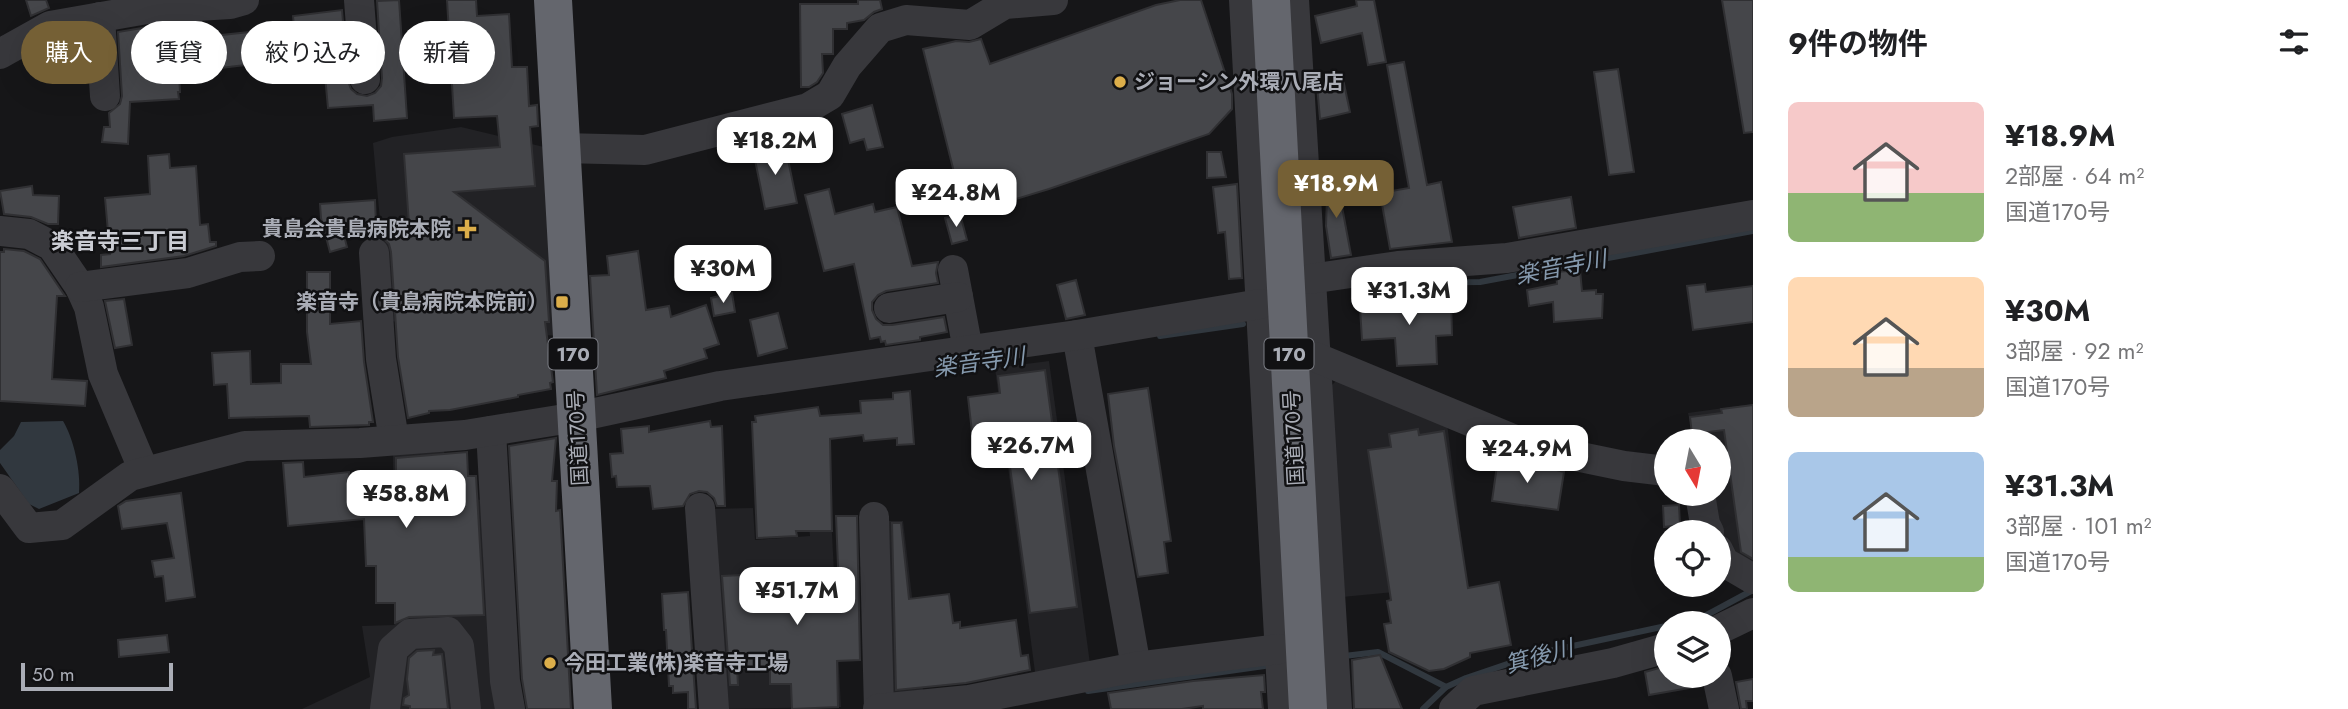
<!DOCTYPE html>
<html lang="ja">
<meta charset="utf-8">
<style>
:root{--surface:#fff;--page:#f6f6f6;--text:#202124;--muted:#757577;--accent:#756035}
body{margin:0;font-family:Jost,"Noto Sans JP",sans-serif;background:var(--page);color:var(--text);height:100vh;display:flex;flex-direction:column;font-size:26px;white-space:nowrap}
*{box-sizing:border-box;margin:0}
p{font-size:23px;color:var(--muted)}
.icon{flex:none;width:38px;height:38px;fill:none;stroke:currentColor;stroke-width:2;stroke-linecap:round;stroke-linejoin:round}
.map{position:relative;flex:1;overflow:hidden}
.drawer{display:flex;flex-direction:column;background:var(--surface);width:595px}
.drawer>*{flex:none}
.guide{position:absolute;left:21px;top:21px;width:665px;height:63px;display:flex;gap:14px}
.needle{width:46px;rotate:170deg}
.controls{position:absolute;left:1654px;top:429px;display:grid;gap:14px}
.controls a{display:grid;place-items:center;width:77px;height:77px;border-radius:50%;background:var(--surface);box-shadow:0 7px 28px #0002;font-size:35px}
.scale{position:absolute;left:21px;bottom:18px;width:152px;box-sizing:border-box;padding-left:7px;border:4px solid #aaadb6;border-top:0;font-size:19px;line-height:24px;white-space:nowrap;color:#aaadb6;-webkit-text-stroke:5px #111113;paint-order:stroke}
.price{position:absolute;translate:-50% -60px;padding:0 16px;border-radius:14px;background:#fff;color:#222;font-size:23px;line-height:46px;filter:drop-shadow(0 2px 4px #0008)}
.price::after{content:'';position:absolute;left:50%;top:42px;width:21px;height:16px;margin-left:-10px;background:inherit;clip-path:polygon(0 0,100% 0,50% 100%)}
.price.selected{background:var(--accent);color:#fff}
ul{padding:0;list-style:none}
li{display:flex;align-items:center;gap:21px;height:175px;padding:0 35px}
li span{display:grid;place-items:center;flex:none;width:196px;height:140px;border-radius:10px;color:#555}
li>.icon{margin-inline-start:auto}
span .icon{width:84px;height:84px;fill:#fffc;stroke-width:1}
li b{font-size:30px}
h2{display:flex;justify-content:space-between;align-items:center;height:84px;padding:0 35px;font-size:30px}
.pill{padding:0 24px;border-radius:32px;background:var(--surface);box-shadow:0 7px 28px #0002;font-size:24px;line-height:63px}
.pill.selected{background:var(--accent);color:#fff}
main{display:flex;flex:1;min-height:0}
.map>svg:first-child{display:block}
</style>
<main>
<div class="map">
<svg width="1753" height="709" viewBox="0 0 1753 709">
<rect width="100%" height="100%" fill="#161618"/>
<g fill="#222225">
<polygon points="461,127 548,148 562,336 460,331 384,320 386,287 373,143 392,137"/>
<polygon points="1049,361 1090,664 1035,672 995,368"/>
<polygon points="1339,378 1447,423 1467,585 1342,597 1330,387"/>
<polygon points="1753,404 1753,464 1719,468 1718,441 1694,441 1688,413"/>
<polygon points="444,443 446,499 491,500 504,709 302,709 370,677 362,626 395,625 393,451"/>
<polygon points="1753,465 1753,569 1725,557 1704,494 1718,494 1719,470"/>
<polygon points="753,508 755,540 810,536 808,516 831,515 841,707 717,709 707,509"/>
<polygon points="883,521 903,521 924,698 888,699"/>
</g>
<path fill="#31383f" d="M63,421c11,18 18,51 16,72l-40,16 -10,-5 -29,-41v-13l14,-14 7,-14z"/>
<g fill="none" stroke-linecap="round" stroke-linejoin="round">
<g stroke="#31383f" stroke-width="6">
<polyline points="1358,287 1405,283 1480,282 1753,231"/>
<polyline points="1160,336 1243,324"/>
<polyline points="1679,623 1701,618 1753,590"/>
<polyline points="1344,656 1378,652 1446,687"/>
<polyline points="1088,691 1272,665"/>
<polyline points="1423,709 1446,687 1466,678 1540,653 1666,626"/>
</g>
</g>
<g fill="#45464a" stroke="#303033" stroke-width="2">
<polygon points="26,0 46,0 49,8 31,16"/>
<polygon points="399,0 407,118 374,121 373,105 328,108 324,65 305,68 302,42 270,46 271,62 179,73 180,92 178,92 179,99 130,102 128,144 102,142 104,127 110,127 109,113 120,104 122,96 118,32 154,26 155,34 175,33 175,42 213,41 213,36 294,27 293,16 342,10 348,81 351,89 357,94 367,96 375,93 381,86 382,78 377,1"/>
<polygon points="447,0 476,0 477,16 509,14 512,67 527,67 529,106 537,105 538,126 530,127 535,186 454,192 545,261 549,322 545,322 553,382 550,383 551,389 518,395 518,397 450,410 429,411 429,413 408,418 398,357 391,252 389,244 384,239 383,225 409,224 404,154 500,147 497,116 454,118"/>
<polygon points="858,0 880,0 882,9 874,12 864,20 847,23 847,29 833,29 833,54 822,54 823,73 817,82 809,87 801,87 800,4 858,4"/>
<polygon points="1180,0 1201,0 1232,94 1232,109 1209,134 1049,189 1006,202 990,203 989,198 962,204 923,49 956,41 969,42 981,39 990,64 1156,5"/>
<polygon points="1356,0 1374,0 1386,62 1368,65 1362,33 1321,43 1315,16 1357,6"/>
<polygon points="1722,0 1753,0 1753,132 1744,133"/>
<polygon points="1404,62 1427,185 1441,182 1452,242 1390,249 1380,193 1409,188 1387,65"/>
<polygon points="1618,69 1634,172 1609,175 1594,72"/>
<polygon points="1343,79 1350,112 1320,119 1317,85"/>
<polygon points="872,105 883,147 867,150 864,139 850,143 842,114"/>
<polygon points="785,145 797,203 765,209 753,150"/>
<polygon points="1207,152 1221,152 1226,177 1207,178"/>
<polygon points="169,154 170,168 196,166 200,225 208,224 210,242 216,242 216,246 184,256 101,267 101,255 110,254 105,198 150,194 148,156"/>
<polygon points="1328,169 1335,169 1351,255 1331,258 1326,226"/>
<polygon points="1237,184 1242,278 1229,279 1225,232 1218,233 1213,187"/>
<polygon points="32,186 33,195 59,196 58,224 48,224 31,217 4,214 0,191"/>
<polygon points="829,189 835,214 873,204 875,212 897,207 912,266 938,262 936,273 938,283 886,291 878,295 872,302 872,310 876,319 883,325 892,325 944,317 947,332 920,337 920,340 886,345 885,341 881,342 880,337 870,339 854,264 824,271 805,195"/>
<polygon points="1571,197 1576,228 1519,238 1513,207"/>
<polygon points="375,200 376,225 342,228 347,247 330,252 321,218 320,204"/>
<polygon points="960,214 967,240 952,244 945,218"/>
<polygon points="4,249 24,251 40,259 65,296 57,296 52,379 87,381 85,406 0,401 0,252 4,252"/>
<polygon points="638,251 646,310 669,306 671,317 706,305 719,344 704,349 707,358 664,371 666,378 597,395 590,276 609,275 607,256"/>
<polygon points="1580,270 1582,291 1596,290 1596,294 1603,294 1602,318 1554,322 1553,302 1529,306 1527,290 1557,284 1556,272"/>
<polygon points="307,272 330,272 330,324 361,321 364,362 373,422 369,422 369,425 310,427 309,416 229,418 227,384 214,385 212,353 250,351 251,384 281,383 281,364 311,364 307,332"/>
<polygon points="1076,280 1085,315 1066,319 1057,285"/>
<polygon points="1705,284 1706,292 1753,286 1753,322 1693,330 1687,286"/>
<polygon points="732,293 735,312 714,316 711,298"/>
<polygon points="1451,298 1452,335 1436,336 1437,364 1397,366 1395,338 1362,340 1360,308 1394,300"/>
<polygon points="124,299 132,345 115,348 105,301"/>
<polygon points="778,313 787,348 758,356 750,320"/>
<polygon points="1045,370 1077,607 1030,613 1007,445 978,448 976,432 972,432 968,397 1000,393 998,376"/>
<polygon points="1148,388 1171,541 1164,542 1168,573 1138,577 1114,446 1108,394"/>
<polygon points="910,391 914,444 897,445 897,438 864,441 863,435 830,439 832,531 796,531 797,536 757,538 752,422 756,422 755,416 818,407 820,416 861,413 860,401 893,399 893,393"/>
<polygon points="1753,405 1753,559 1741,552 1724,430 1692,434 1690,417 1722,413 1721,409"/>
<polygon points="710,421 711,427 722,426 725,506 717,506 714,498 707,492 699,491 690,494 683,506 653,509 650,486 617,487 616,476 612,477 610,454 623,453 621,429 649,426 649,432"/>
<polygon points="1418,429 1419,435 1444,431 1468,588 1499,582 1511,645 1470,653 1470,657 1444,669 1429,671 1389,652 1384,624 1391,623 1387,601 1391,600 1368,450 1391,447 1389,434"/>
<polygon points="556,438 552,481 557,481 556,511 560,510 571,709 527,709 522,679 509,446"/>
<polygon points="467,452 468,476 476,476 484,615 409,617 395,623 395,603 376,603 376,566 366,566 364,519 288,526 283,463 303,462 304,477 349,472 350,480 396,480 396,458"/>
<polygon points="1498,458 1518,460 1564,472 1558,510 1492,501"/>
<polygon points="181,493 195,597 166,601 163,576 155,577 152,561 174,558 167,523 122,529 118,506 126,501"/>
<polygon points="1679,505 1680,525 1664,527 1663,506"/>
<polygon points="836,516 857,516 860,660 837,661 838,707 792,709 791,684 770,684 770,667 737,668 738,685 730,685 722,576 789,573 790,593 839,591"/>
<polygon points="892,523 901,523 909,599 949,594 953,623 960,622 960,628 1016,620 1021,656 1028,655 1030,670 966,683 896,690"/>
<polygon points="688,592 696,709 688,709 688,692 673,693 673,686 669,686 666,630 664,630 662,594"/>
<polygon points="167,635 169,652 119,657 118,640"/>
<polygon points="434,650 433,655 442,654 448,709 410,709 410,706 403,705 404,698 409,695 407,679 409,658 417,651"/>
<polygon points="1380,655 1402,709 1354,709 1352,660"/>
<polygon points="1666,666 1666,676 1700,676 1701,686 1649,695 1645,672"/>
<polygon points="1264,675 1265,692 1261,692 1263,709 1203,709 1203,706 1182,709 1111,709 1108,693 1193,681"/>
<polygon points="1753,679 1753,701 1746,701 1747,709 1741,709 1736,682"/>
</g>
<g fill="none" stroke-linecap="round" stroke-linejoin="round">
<g stroke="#38383c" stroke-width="30">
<polyline points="359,0 365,79"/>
<polyline points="1244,0 1283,709"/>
<polyline points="1294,0 1337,709"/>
<polyline points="100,17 105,96"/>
<polyline points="0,54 50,26 147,9 230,4 244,0"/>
<polyline points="562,148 645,150 808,108 830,95 847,66 880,28 906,20 970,25 1005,4 1053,0"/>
<polyline points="0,231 29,234 52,246 80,287 89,307 103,374 144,471"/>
<polyline points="374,253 381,359 394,440"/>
<polyline points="953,270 968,350"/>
<polyline points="1310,279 1398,266 1507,258 1753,215"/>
<polyline points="80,287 188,273 240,257 260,256"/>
<polyline points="889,308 958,297"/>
<polyline points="1077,335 1136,667"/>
<polyline points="1315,357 1532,447 1624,466 1666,471"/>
<polyline points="491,431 505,681 510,709"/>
<polyline points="0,489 29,528 62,525 130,476 245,446 360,443 465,435 577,417 720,386 1077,335 1260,304"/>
<polyline points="1700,494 1705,524 1709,532"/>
<polyline points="700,508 714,709"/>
<polyline points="874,517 879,709"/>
<polyline points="1718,550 1724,562 1753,579"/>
<polyline points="1718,630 1753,613"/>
<polyline points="1717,676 1724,709"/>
<polyline points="385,709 393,649 410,634 448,632 459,646 466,709"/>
<polyline points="878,709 969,700 1136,667 1279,649"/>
<polyline points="1454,709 1473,691 1613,663 1666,648"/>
</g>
<g stroke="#64666d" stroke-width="38">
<polyline points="553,0 593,709"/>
<polyline points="1271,0 1308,709"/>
</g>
</g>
<g fill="#dcae4a" stroke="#111113" stroke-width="2.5">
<circle cx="1120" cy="82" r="7"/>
<path d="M463.5 218.5h7v7h7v7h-7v7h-7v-7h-7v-7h7z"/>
<rect x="555" y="295" width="14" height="14" rx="3.5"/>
<circle cx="550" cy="663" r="7"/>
</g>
<g text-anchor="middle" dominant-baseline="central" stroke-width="5" stroke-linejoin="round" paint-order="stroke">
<g fill="#111113" stroke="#7c7e85" stroke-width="2">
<rect x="548.5" y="338.5" width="49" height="31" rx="5"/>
<rect x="1264.5" y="338.5" width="49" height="31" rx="5"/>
</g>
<g font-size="19" font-weight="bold" fill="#aaadb6">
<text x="573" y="354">170</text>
<text x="1289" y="354">170</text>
</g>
<g font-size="21" font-weight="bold" fill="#aaadb6" stroke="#111113" text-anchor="start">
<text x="1134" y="82">ジョーシン外環八尾店</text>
<text x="451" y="229" text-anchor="end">貴島会貴島病院本院</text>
<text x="548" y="302" text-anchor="end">楽音寺（貴島病院本院前）</text>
<text x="564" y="663">今田工業(株)楽音寺工場</text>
</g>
<g font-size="21" fill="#aaadb6" stroke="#111113">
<text transform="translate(578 438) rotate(-93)">国道170号</text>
<text transform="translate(1294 438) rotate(-93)">国道170号</text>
</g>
<g font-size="23" font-weight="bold" fill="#caccd3" stroke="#111113">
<text x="120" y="241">楽音寺三丁目</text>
</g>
<g font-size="23" font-style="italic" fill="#8599ad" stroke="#111113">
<text transform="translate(1561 267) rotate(-11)">楽音寺川</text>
<text transform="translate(979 362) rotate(-8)">楽音寺川</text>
<text transform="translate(1539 656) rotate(-15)">箕後川</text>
</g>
</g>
</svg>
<div class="controls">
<a><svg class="needle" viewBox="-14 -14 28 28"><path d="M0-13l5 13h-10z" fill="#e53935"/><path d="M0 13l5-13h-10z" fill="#757577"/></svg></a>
<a><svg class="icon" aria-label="locate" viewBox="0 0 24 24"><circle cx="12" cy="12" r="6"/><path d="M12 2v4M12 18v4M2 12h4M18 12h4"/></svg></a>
<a><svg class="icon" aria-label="layers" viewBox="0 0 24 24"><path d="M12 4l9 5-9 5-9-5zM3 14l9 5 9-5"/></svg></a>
</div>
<div class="scale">50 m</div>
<b class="price" style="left:775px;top:177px">¥18.2M</b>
<b class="price selected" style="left:1336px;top:220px">¥18.9M</b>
<b class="price" style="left:956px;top:229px">¥24.8M</b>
<b class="price" style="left:723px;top:305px">¥30M</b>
<b class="price" style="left:1409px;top:327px">¥31.3M</b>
<b class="price" style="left:1031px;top:482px">¥26.7M</b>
<b class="price" style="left:1527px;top:485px">¥24.9M</b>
<b class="price" style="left:406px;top:530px">¥58.8M</b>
<b class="price" style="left:797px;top:627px">¥51.7M</b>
<div class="guide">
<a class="pill selected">購入</a>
<a class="pill">賃貸</a>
<a class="pill">絞り込み</a>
<a class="pill">新着</a>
</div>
</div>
<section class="drawer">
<h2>9件の物件<svg class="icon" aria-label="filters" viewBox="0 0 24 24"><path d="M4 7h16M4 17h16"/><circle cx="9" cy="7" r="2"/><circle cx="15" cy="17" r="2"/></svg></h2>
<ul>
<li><span style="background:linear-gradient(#f6c9c9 65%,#8fb573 0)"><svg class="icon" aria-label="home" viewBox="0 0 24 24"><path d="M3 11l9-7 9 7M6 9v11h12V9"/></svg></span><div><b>¥18.9M</b><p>2部屋 · 64 m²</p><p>国道170号</p></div></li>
<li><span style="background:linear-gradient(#ffd9b3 65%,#b9a48a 0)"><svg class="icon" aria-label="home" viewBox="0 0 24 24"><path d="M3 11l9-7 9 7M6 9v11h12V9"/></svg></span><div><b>¥30M</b><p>3部屋 · 92 m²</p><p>国道170号</p></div></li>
<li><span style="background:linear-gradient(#a9c7e8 75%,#8fb573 0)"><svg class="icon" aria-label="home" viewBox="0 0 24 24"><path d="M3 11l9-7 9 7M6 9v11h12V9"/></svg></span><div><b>¥31.3M</b><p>3部屋 · 101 m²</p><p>国道170号</p></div></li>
</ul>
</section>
</main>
